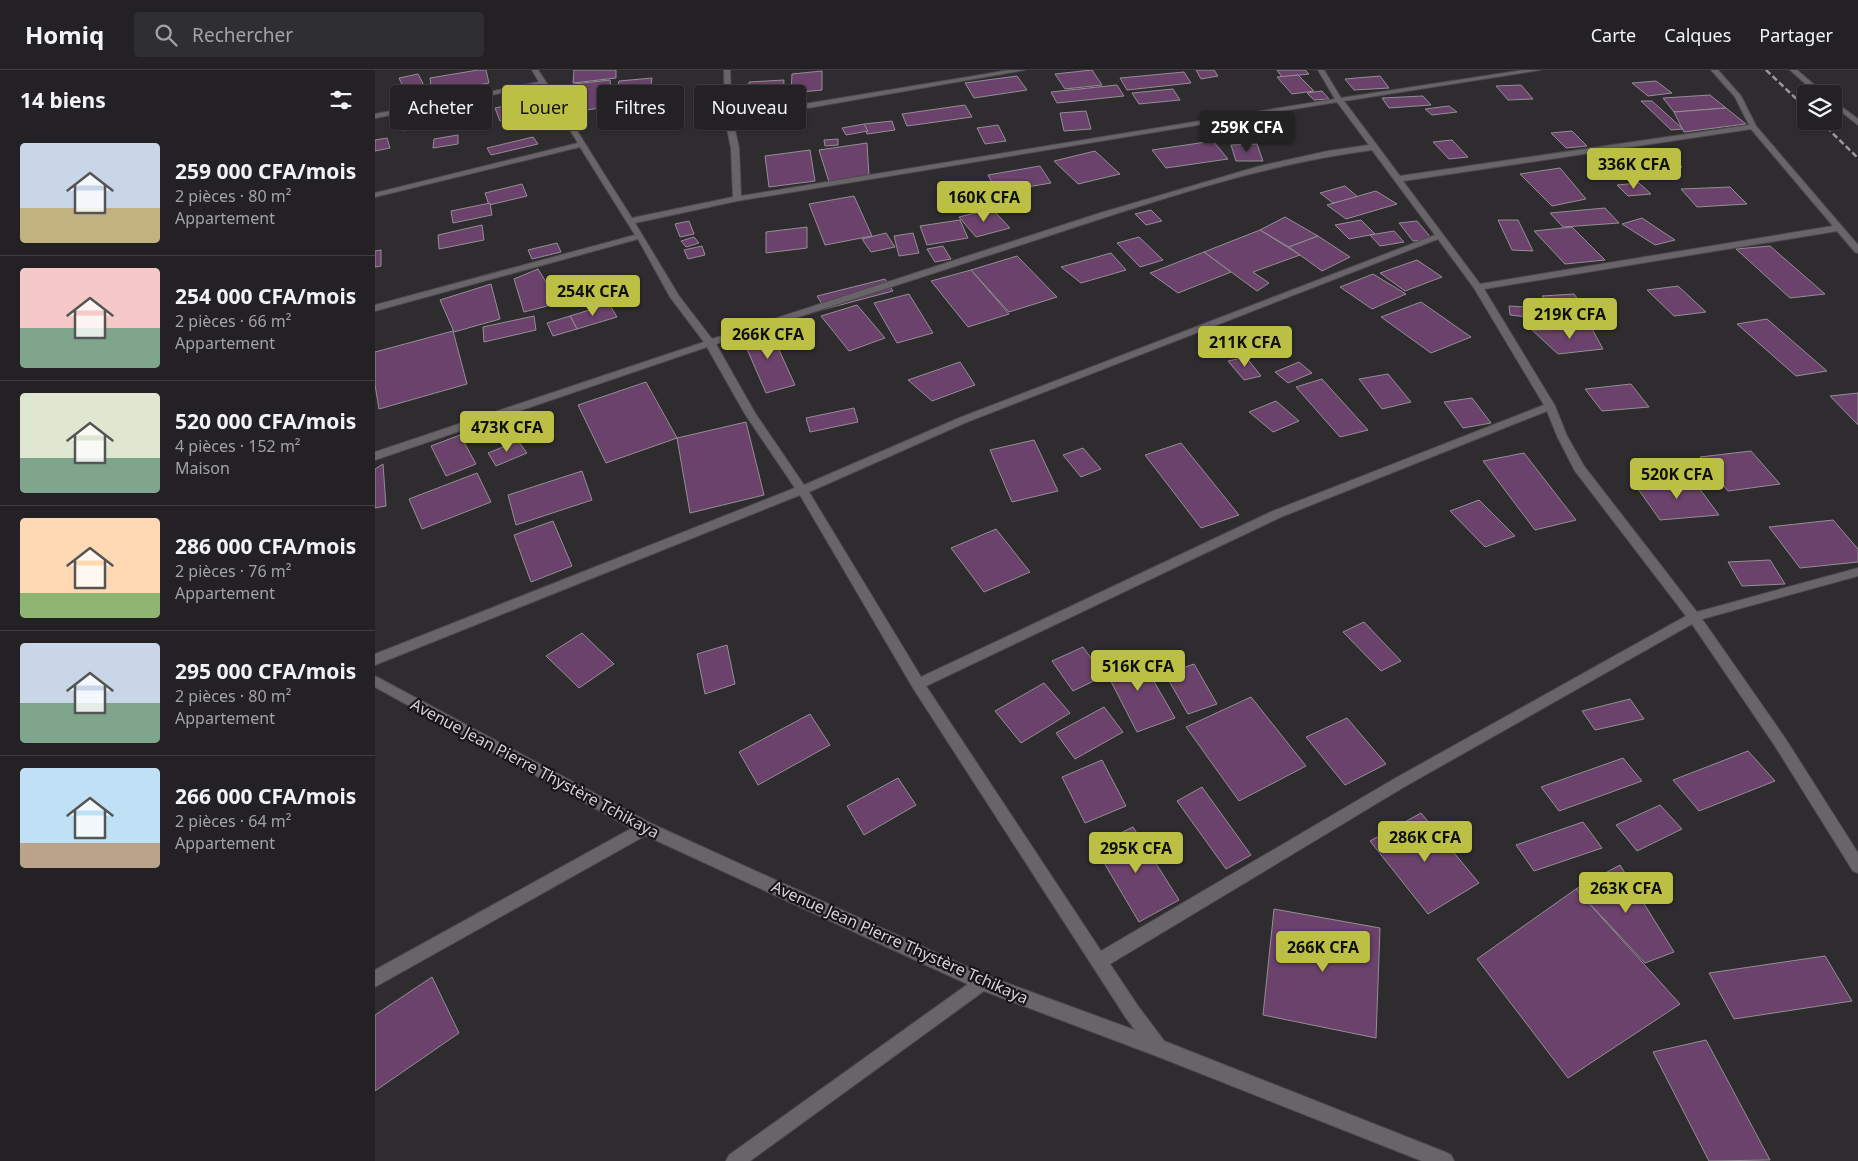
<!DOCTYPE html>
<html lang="fr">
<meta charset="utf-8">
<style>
:root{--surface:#232123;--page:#2f2e30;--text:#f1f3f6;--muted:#a3a3a6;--line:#403e41;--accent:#bbc044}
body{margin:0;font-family:"Noto Sans",sans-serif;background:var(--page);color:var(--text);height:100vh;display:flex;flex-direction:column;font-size:19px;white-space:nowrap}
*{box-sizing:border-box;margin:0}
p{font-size:16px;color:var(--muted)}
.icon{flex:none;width:28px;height:28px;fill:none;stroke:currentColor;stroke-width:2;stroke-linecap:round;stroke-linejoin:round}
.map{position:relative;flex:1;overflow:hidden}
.side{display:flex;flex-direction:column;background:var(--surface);width:375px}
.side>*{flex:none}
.top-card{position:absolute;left:15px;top:15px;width:475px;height:45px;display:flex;gap:10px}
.controls{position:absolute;left:1422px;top:15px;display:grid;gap:10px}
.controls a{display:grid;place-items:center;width:45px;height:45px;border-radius:5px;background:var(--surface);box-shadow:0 1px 4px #0004,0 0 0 1px var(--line);font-size:25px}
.price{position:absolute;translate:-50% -42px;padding:0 11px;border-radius:5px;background:var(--accent);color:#111;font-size:16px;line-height:32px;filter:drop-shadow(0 1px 2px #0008)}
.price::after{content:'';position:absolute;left:50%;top:30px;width:15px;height:11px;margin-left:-8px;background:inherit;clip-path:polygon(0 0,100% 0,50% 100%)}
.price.selected{background:#222;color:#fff}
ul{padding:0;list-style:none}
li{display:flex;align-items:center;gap:15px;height:125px;padding:0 20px}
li+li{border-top:1px solid var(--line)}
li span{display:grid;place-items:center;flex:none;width:140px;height:100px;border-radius:5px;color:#555}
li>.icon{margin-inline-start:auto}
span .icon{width:60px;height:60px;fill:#fffc;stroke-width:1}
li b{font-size:21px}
h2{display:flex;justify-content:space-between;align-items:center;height:60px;padding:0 20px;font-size:21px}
.chip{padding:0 18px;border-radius:5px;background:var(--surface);box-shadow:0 1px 4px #0004,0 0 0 1px var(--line);font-size:18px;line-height:45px}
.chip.selected{background:var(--accent);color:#111}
header{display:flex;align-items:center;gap:30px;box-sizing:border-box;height:70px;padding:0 25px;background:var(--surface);border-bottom:1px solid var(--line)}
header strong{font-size:24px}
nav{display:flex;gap:28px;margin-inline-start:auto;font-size:18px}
.search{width:350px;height:45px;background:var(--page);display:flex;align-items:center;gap:12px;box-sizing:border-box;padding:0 18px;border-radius:5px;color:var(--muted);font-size:19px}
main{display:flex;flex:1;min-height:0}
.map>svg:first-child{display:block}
</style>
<header>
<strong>Homiq</strong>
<div class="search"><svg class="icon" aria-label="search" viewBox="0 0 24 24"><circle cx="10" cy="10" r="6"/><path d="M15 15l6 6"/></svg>Rechercher</div>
<nav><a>Carte</a><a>Calques</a><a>Partager</a></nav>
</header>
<main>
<section class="side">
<h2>14 biens<svg class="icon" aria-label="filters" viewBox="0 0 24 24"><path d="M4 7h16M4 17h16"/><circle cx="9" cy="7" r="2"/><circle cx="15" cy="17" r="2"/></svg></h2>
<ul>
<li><span style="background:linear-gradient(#c9d6e8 65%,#c2b280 0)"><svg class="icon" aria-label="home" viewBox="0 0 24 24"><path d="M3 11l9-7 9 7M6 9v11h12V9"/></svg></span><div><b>259 000 CFA/mois</b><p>2 pièces · 80 m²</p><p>Appartement</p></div></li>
<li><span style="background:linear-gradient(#f6c9c9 60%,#7fa58c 0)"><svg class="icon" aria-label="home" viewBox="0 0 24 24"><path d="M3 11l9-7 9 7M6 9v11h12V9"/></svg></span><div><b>254 000 CFA/mois</b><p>2 pièces · 66 m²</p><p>Appartement</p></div></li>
<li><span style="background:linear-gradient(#dfe7d0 65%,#7fa58c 0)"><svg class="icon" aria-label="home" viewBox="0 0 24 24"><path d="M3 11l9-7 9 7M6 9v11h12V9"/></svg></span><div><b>520 000 CFA/mois</b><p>4 pièces · 152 m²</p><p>Maison</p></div></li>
<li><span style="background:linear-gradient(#ffd9b3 75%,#8fb573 0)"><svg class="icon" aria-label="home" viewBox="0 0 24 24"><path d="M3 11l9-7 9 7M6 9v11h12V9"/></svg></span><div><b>286 000 CFA/mois</b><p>2 pièces · 76 m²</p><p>Appartement</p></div></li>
<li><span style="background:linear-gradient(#c9d6e8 60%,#7fa58c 0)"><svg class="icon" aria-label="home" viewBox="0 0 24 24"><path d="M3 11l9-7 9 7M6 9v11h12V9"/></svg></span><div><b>295 000 CFA/mois</b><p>2 pièces · 80 m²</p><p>Appartement</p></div></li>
<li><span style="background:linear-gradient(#bfe0f5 75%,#b9a48a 0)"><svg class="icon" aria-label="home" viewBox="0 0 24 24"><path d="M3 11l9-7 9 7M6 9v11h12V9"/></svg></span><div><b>266 000 CFA/mois</b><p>2 pièces · 64 m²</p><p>Appartement</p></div></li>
</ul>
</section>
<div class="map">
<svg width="1483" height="1091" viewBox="0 0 1483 1091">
<rect width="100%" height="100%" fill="#2f2c2f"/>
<g fill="#6a426b" stroke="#938f93">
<polygon points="103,0 111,0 114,13 57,23 55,8"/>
<polygon points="199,0 241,0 241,8 198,13"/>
<polygon points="717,0 727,15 690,19 680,4"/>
<polygon points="821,0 839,0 843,6 826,9"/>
<polygon points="902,0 930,0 934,4 907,7"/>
<polygon points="447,1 447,20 416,23 417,4"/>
<polygon points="809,2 816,13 752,20 745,8"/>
<polygon points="43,4 52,21 32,25 24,8"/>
<polygon points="923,5 939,21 917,24 902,7"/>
<polygon points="642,6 652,20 599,28 590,13"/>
<polygon points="1005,6 1014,18 979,20 970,9"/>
<polygon points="277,8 274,29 239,33 244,11"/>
<polygon points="235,10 238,36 205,41 199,14"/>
<polygon points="409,10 408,28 372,31 374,12"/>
<polygon points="1281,11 1297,23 1273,26 1257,13"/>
<polygon points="742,15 749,26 682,33 676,22"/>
<polygon points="1146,15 1158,29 1133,30 1121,16"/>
<polygon points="798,19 805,30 764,34 757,23"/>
<polygon points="947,21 954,29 939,30 932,23"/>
<polygon points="1335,25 1351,38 1299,42 1288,28"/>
<polygon points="1048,26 1056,35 1014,38 1007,28"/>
<polygon points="1266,31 1277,31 1308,59 1296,60"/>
<polygon points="145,33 150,46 125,51 120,38"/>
<polygon points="590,35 597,47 532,56 527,44"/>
<polygon points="1074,36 1082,42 1057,45 1050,39"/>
<polygon points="1351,38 1371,54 1309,62 1299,42"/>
<polygon points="55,41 64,51 28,61 19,50"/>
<polygon points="711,41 716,59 689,61 685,43"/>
<polygon points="517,51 520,60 492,64 489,54"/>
<polygon points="489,54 493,61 471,65 467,58"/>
<polygon points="623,55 631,71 610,74 602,58"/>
<polygon points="1197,61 1212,76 1191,78 1176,63"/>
<polygon points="83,65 83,74 58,78 59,69"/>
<polygon points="158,67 163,74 116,85 112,78"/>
<polygon points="12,68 15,78 0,81 0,70"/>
<polygon points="463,69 463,75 450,76 449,70"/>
<polygon points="1077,70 1093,87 1074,89 1058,72"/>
<polygon points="838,71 853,89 791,98 777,80"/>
<polygon points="492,73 494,107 454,112 444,80"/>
<polygon points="882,74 888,91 861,91 856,75"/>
<polygon points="435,80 440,111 394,117 390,86"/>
<polygon points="720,81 745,104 703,114 679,91"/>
<polygon points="1292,83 1307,97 1281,99 1266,85"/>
<polygon points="665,96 676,113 622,122 613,105"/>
<polygon points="1185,98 1211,129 1177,136 1145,104"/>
<polygon points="1264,113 1276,124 1253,126 1242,115"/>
<polygon points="147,114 152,126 114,135 110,123"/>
<polygon points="970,116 983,127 958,133 945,123"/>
<polygon points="1355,117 1372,134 1322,137 1306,119"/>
<polygon points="1001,121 1022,134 971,149 952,135"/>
<polygon points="479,126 497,166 450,175 434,134"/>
<polygon points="115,133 117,145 78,153 76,141"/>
<polygon points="1230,138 1244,153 1188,157 1175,143"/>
<polygon points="617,139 635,158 601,167 584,147"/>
<polygon points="776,140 787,151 771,155 760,144"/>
<polygon points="910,147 943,166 914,177 885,160"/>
<polygon points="1267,148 1300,170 1280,175 1247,154"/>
<polygon points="585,150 593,168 552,175 545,156"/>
<polygon points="986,150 1000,164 974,169 960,155"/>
<polygon points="1123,150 1143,150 1158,181 1137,180"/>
<polygon points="314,151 319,164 305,167 300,154"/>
<polygon points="1042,151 1057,169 1038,171 1024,153"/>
<polygon points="107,155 109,170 64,179 63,165"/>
<polygon points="432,157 432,178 391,183 391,162"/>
<polygon points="1197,157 1230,190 1190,194 1159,161"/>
<polygon points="885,160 925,185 878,202 894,213 882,221 829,182"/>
<polygon points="1019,161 1029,172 1005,176 995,165"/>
<polygon points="511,163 520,177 496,182 487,169"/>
<polygon points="538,163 544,183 524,186 519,166"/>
<polygon points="943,166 975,187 947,201 914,177"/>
<polygon points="319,167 324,173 311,177 306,171"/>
<polygon points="764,167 788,190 765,197 742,173"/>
<polygon points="182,173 186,182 157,189 153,180"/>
<polygon points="327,176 330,185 313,189 309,180"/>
<polygon points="568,176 576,189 560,192 552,179"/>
<polygon points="1395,176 1450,224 1415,228 1361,179"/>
<polygon points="6,180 6,196 0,197 0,181"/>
<polygon points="829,182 856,202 803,223 775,203"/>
<polygon points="736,183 751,200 706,213 686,197"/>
<polygon points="642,186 682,227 634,242 596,200"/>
<polygon points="1042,190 1067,207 1030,221 1005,203"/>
<polygon points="163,199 184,233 149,242 139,209"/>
<polygon points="596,200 634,244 593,257 556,211"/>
<polygon points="998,204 1031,224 997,239 965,217"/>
<polygon points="510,209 518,221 450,239 442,226"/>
<polygon points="116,214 125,249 79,262 65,230"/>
<polygon points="1303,216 1331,242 1299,246 1272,220"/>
<polygon points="534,224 558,263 522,273 499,233"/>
<polygon points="1199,224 1222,255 1189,258 1167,226"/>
<polygon points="1046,232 1096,267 1056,283 1006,247"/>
<polygon points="234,234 242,247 202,259 195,246"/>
<polygon points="482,235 510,268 474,281 446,246"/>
<polygon points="1134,236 1167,238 1170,249 1135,245"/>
<polygon points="159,246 161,260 109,272 108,257"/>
<polygon points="195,246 202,259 178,266 172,253"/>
<polygon points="1392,249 1452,301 1421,306 1362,254"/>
<polygon points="394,258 420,315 391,323 366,265"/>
<polygon points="1217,259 1228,279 1183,284 1157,260"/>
<polygon points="78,261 92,314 4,339 0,315 0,282"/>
<polygon points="871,287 886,306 869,310 853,291"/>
<polygon points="585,292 600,315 557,331 533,310"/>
<polygon points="924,292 937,303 913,313 900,302"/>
<polygon points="1013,304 1036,332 1007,339 984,309"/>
<polygon points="947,309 993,360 965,367 921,317"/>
<polygon points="271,312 302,368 231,393 203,335"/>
<polygon points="1256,314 1274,337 1227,341 1210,319"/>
<polygon points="1483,323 1483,355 1455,326"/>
<polygon points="1097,328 1116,353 1088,358 1069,332"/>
<polygon points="901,331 924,351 898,362 874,342"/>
<polygon points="479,338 483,352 435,362 431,348"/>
<polygon points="371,352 389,425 315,443 302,368"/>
<polygon points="85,365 101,394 71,406 56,376"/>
<polygon points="659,370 683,421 637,432 615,380"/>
<polygon points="143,371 152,383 121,396 113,383"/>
<polygon points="806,373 864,445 826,458 770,385"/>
<polygon points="708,378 726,399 706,407 688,385"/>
<polygon points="1376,381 1405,414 1353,421 1325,387"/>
<polygon points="1149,383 1201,450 1160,460 1108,391"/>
<polygon points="8,394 11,436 0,438 0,399"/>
<polygon points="207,401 217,430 141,455 133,425"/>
<polygon points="102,403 116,432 47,459 34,429"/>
<polygon points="1318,410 1344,445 1285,450 1261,416"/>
<polygon points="1104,430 1140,466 1110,477 1075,441"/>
<polygon points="1458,450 1483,479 1483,492 1425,498 1394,457"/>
<polygon points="178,451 197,496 156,512 139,465"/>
<polygon points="621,459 655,502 609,522 576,478"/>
<polygon points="1395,490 1410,514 1367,516 1353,492"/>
<polygon points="989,552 1026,591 1006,601 968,562"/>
<polygon points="207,563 239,594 204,618 171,586"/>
<polygon points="352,575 360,614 330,624 322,584"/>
<polygon points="708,577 729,606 698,621 677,591"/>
<polygon points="762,582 800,648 762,662 727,594"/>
<polygon points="819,594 842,634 813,644 790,604"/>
<polygon points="669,613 695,643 646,673 620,641"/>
<polygon points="876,627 931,696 864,731 811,657"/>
<polygon points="1255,629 1269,649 1220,660 1207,641"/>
<polygon points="729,637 748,662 700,689 681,663"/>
<polygon points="435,644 455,675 383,715 364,682"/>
<polygon points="972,648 1011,694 970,715 931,667"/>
<polygon points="1373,681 1400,711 1324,741 1298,710"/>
<polygon points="1248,688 1267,711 1184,741 1166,717"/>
<polygon points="727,690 751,736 710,753 687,707"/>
<polygon points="523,708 541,735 489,765 472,736"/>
<polygon points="827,717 876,785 851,799 802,731"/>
<polygon points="1285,735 1307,759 1262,781 1241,755"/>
<polygon points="1046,743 1104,813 1053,844 995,771"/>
<polygon points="1208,752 1227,778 1159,801 1141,775"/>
<polygon points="758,757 804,830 764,852 719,776"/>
<polygon points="1245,795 1299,882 1270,893 1201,819"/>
<polygon points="1201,819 1305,934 1193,1008 1102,889"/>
<polygon points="899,839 1005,858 1001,968 888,945"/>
<polygon points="1450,886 1477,931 1359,949 1334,903"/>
<polygon points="57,907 84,963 0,1021 0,945"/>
<polygon points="1331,970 1395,1090 1334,1091 1278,982"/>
</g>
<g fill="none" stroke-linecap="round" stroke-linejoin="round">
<defs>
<g id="street">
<path d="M157,0h6c33,49 62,99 94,148l101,-21 -2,-49 -6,-29 -1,-49h6l2,46 278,-46h15l-292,51 6,27 2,48 594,-97 -17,-29h6l17,28 183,-28h16l-196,31 56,75 349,-51 -14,-28 -24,-27h7l23,26 15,30 102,119v8l-3,-1 -18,-21 -353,58 71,117 12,30 17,30 113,146 161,-44v8l-156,43 83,119 73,115v20l-5,-2 -78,-125 -83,-122 -288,163 -294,177 28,42 27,36 3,6 -3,6 -6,3 -6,-3 -27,-36 -213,-330 -113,-193 -425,170v-11l420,-166 -50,-74 -38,-67 -332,113v-8l329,-110 -34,-45 -32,-58 -263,72v-6l260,-70 -55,-88 -205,50v-4l203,-50 -36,-58 -167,33v-4l164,-32zM962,32l32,43 -41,6 -68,15 -160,47 -388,126 -33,-43 -44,-73 102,-22zM1376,59l82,97 -353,58 -77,-103zM997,80l63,85 -476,183 -155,67 -49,-72 -39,-69c112,-37 225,-73 338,-110 103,-34 210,-70 318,-84zM1063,169l36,49 70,117 -271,106 -352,166 -112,-185 158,-70zM1172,341l10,25 18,35 111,145 -292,163 -293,172 -175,-265 355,-169z"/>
<polygon points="1415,0 1422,0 1450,24 1442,24"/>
<polygon points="1459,31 1483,49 1483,55 1459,36"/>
<polygon points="270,751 275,753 277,758 275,763 0,917 0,900"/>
<polygon points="607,904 613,906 615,912 613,918 375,1091 351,1091 354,1085"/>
</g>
<polygon id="secondary" points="0,606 275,753 610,905 784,969 1070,1082 1076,1085 1079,1091 1047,1091 784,987 601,918 265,763 0,617"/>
</defs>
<use href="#street" stroke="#4d494d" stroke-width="2"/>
<use href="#secondary" stroke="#4d494d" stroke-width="2"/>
<use href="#street" fill="#686468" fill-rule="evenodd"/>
<use href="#secondary" fill="#686468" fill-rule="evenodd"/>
<g stroke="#9b989b" stroke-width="2.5" stroke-dasharray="6 3" stroke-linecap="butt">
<polyline points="1391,0 1431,38"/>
<polyline points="1445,51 1483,88"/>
</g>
</g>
<g text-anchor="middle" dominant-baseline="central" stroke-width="4.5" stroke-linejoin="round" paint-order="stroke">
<g font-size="16" fill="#d6d3d6" stroke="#171517">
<text transform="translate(160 698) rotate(28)">Avenue Jean Pierre Thystère Tchikaya</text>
<text transform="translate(525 872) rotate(24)">Avenue Jean Pierre Thystère Tchikaya</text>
</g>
</g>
</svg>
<div class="controls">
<a><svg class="icon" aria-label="layers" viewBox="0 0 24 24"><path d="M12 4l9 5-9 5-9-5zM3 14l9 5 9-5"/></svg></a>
</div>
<b class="price selected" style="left:872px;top:83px">259K CFA</b>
<b class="price" style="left:1259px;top:120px">336K CFA</b>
<b class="price" style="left:609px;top:153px">160K CFA</b>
<b class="price" style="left:218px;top:247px">254K CFA</b>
<b class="price" style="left:1195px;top:270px">219K CFA</b>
<b class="price" style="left:393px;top:290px">266K CFA</b>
<b class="price" style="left:870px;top:298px">211K CFA</b>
<b class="price" style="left:132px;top:383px">473K CFA</b>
<b class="price" style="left:1302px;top:430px">520K CFA</b>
<b class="price" style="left:763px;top:622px">516K CFA</b>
<b class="price" style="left:1050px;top:793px">286K CFA</b>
<b class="price" style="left:761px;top:804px">295K CFA</b>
<b class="price" style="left:1251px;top:844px">263K CFA</b>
<b class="price" style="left:948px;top:903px">266K CFA</b>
<div class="top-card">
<a class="chip">Acheter</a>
<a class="chip selected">Louer</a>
<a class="chip">Filtres</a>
<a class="chip">Nouveau</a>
</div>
</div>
</main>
